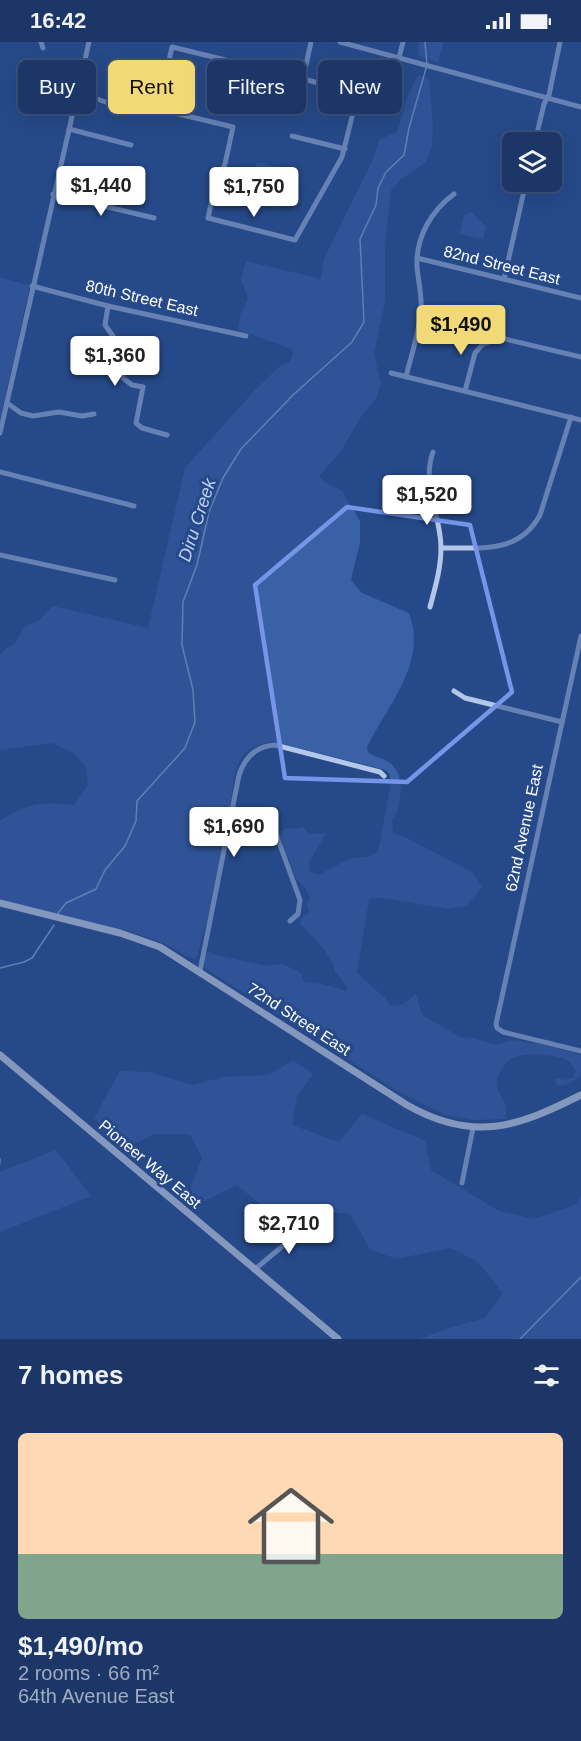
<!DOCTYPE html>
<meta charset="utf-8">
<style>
:root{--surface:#1c3767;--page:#253f6d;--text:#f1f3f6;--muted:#a0acc0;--line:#3a517b;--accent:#f2d978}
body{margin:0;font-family:Arial,sans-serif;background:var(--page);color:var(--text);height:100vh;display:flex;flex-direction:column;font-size:22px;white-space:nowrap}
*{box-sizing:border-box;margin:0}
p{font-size:20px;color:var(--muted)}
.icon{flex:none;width:33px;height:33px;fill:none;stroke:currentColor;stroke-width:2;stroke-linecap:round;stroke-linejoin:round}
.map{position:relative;height:1297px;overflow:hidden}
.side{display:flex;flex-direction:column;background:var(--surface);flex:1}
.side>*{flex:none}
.top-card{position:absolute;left:18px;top:18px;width:546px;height:54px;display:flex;gap:12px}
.controls{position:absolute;left:502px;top:90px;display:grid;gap:12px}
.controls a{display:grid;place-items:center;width:60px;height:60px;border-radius:9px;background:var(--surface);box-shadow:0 6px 24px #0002,0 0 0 2px var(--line);font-size:30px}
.price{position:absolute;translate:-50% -51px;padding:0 14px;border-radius:6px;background:#fff;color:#222;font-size:20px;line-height:39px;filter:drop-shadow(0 2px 3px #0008)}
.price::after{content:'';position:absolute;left:50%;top:36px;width:18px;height:14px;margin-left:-9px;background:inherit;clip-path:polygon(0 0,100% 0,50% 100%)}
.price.on{background:var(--accent);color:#111}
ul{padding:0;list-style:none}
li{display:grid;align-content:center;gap:12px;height:318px;padding:0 18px}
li+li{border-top:2px solid var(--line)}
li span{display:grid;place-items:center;height:186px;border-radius:9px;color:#555}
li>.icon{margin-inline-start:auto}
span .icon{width:108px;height:108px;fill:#fffc;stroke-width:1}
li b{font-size:26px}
h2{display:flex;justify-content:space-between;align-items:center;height:72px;padding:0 18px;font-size:26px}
.pill{padding:0 21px;border-radius:9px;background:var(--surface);box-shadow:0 6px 24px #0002,0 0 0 2px var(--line);font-size:21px;line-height:54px}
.pill.on{background:var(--accent);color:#111}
.status{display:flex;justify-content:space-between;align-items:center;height:42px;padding:0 30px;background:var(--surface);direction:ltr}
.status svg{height:16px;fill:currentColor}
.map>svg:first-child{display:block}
</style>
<div class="status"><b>16:42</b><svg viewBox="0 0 49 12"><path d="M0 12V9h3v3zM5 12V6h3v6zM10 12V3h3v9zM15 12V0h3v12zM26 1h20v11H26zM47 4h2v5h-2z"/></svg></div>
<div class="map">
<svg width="581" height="1297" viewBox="0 0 581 1297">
<rect width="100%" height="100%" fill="#264989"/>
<g fill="#3a61a6">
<polygon points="419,0 443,0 438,20 418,14"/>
<path d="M418,33l11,4 4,47 -1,20 -6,16 -25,17 -10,11 -6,55v56l-11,53 7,29 -4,14 -16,20 -20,34 -22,25 7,7 16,8 18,30v21l-9,38 11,13 47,20c19,49 -21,92 -42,134l1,5c8,6 10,5 17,8 14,6 18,24 15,37 -2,9 -1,16 -8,22l1,14 10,3 69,36 10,15 -16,19 -18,3 -66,-11 -13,1 -12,74 28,25 6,8 13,-2 12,-10 6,21 38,22 14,1 20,7 20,-5 26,4 41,11v20c-7,6 -14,12 -24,10l-2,-3 1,-4 6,2 11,-2 3,-7c-3,-5 -5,-8 -9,-11 -14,-6 -49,-9 -60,2 -3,3 -6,9 -8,12 -6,13 2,20 7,31 1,4 0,9 -1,14l-30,1 -29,-5 -45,-22 -196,-125v-11l4,-6 4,3 53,12 17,-2 18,9 3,9 18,2 25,7 -1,-6 -11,-13 -1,-6 -10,-17 -24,-25 1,-6 8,-5 -2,-10 3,-4 -4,-10 -10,-11 -17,-44 6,-6 12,1 6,-2 6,7 17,-1 -17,29 1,10 9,3 30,-16 21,-3 8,-4 12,-63v-14l-4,-5 -112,-28c-13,1 -24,4 -32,15 -10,16 -9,36 -13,54 -10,49 -18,100 -33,148l-11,-3 -12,-8 -14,-7 -35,-11 -124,-31v-78c30,-19 39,-19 74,-16l14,-20 -2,-18 -12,-14 -22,-10 -52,7v-95l5,-6 9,-5 11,-17 14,-7 14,-14 95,22 37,-160 69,-77 25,-24 10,-5 4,-6 -1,-7 -54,-19 3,-17 7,-14 -7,-20 5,-18 75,18 3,-20 50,-102 5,-17 18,-8 11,-37z"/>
<polygon points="257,120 300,132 280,167 241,158 252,140"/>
<polygon points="471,170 486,185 483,197 460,192 464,173"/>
<polygon points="0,235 30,244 0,377"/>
<polygon points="293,1018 313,1032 297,1054 292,1083 339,1100 362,1072 425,1099 431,1128 499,1169 534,1177 577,1162 581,1154 581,1297 420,1297 446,1287 485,1276 503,1251 478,1220 451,1206 396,1217 370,1207 350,1172 324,1169 301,1182 266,1167 237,1143 194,1164 191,1144 202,1116 190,1092 154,1092 128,1105 94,1076 120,1029 149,1030 193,1043 223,1035 269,1033"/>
<polygon points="56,1108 91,1154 0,1190 0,1130"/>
</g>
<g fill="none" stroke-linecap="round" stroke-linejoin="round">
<g stroke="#a7c0ea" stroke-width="1.5">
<polyline points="58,871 66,861 96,847 105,828 125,804 136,779 137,759 185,706 195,680 193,648 182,603 183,560 197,523 209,470 223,436 241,407 293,353 352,300 364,280 360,197 376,163 378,146 386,130 404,113 409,86 427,23 425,0"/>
<polyline points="0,926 24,920 32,916 54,883"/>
<polyline points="0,1117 0,1121"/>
<polyline points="520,1297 581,1235"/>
</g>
<g stroke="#b3c7e9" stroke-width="5">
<polyline points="41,0 43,6"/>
<polyline points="340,0 581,65"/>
<polyline points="399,16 403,0"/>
<polyline points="77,50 114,63 158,67 233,85 225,122 214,148 208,176 295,198 342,115 358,51 303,37 311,0"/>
<polyline points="158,67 172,5 242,22"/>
<polyline points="69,87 131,103"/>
<polyline points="292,94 345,107"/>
<polyline points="535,100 544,62 549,53 560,0"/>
<polyline points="53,152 154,176"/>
<polyline points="417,216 581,256"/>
<polyline points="504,237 526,140"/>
<polyline points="32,244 108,264 246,294"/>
<polyline points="108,264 105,283 123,308 123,336 132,343 143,345 136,381 142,386 167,393"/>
<polyline points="391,331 581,378"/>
<path d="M406,335c5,-22 14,-46 15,-69 1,-14 -3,-27 -4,-42 -1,-29 14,-55 37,-72"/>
<polyline points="465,349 475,311 482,303 491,299 505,297 581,315"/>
<polyline points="7,361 21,371 33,374 59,370 82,374 94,372"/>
<polyline points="0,391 89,0"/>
<polyline points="0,430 134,464"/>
<path d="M441,506c39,-1 77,7 99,-33l31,-98"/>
<polyline points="0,513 115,538"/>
<path d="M430,565c5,-19 11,-39 11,-59 0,-34 -20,-62 -8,-96"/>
<polyline points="581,594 496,982 497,986 503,990 581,1009"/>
<polyline points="454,649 465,656 562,680"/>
<polyline points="230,776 266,785 276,792 300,858 298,872 290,879"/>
<path d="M200,929l39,-196c6,-18 17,-29 36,-30l105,27 4,4"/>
<polyline points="462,1141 473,1086"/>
<polyline points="254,1228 297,1192 310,1189 323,1192"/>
</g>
<g stroke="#f6f8fe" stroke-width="7">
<path d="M0,861l120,30 40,14 247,158c67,38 110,22 174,-10"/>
<polyline points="0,1013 338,1297"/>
</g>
</g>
<path d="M0 0H581V1297H0ZM347,465l123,18 42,167 -105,90 -122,-4 -30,-193z" fill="#264989" fill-opacity=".55" fill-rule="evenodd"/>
<path fill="none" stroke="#7795e8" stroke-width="4.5" stroke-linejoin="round" d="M347,465l123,18 42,167 -105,90 -122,-4 -30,-193z"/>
<g text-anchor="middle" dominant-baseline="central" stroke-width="6" stroke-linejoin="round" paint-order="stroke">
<g font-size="16" fill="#fff" stroke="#264989">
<text transform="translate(502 223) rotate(14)">82nd Street East</text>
<text transform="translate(142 256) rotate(13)">80th Street East</text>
<text transform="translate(524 786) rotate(-78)">62nd Avenue East</text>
<text transform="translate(299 977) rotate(33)">72nd Street East</text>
<text transform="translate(150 1122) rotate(40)">Pioneer Way East</text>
</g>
<g font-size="18" font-style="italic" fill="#bfd1f0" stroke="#264989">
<text transform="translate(197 478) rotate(-72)">Diru Creek</text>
</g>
</g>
</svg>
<div class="controls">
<a><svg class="icon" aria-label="layers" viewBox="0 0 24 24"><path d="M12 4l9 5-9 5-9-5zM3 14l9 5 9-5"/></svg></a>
</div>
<b class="price" style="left:101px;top:175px">$1,440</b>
<b class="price" style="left:254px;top:176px">$1,750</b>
<b class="price on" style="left:461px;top:314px">$1,490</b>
<b class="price" style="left:115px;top:345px">$1,360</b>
<b class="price" style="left:427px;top:484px">$1,520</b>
<b class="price" style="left:234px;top:816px">$1,690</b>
<b class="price" style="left:289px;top:1213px">$2,710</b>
<div class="top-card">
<a class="pill">Buy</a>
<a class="pill on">Rent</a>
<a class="pill">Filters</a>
<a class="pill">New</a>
</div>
</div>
<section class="side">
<h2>7 homes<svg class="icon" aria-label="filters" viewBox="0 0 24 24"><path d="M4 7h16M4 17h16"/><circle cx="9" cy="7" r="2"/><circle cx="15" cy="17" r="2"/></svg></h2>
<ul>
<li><span style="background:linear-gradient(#ffd9b3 65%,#7fa58c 0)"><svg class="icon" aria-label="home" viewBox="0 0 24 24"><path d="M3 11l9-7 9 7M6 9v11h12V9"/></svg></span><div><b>$1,490/mo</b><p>2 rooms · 66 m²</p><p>64th Avenue East</p></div></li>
</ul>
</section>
